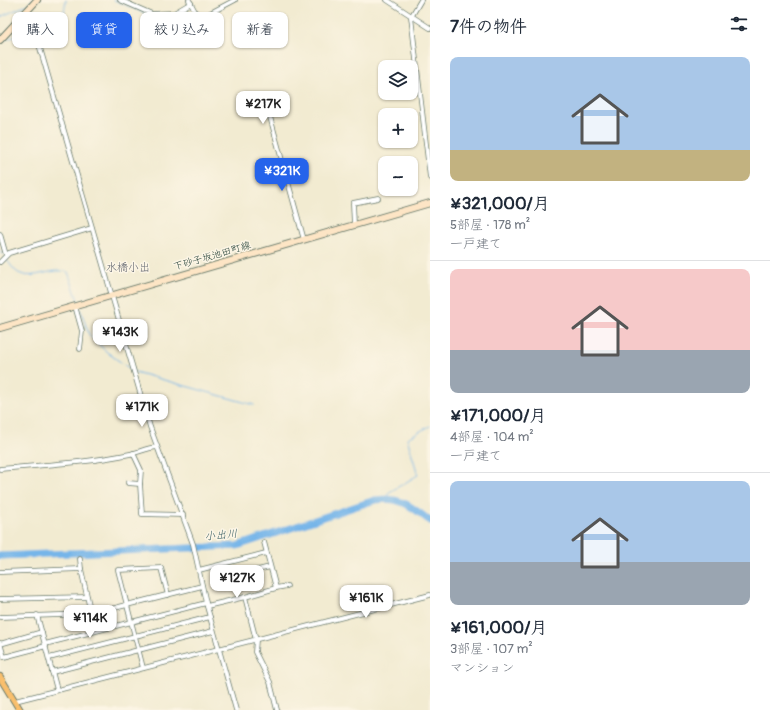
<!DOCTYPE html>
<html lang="ja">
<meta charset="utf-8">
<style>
:root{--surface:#fff;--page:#f2f2f3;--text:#1f2937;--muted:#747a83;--line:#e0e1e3;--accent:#2563eb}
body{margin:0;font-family:Pangolin,"Klee One",sans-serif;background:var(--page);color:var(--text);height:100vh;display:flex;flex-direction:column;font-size:15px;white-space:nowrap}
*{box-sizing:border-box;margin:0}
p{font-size:13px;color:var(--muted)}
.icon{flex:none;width:22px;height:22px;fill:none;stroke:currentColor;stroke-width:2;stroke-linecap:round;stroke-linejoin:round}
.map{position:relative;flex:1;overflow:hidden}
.side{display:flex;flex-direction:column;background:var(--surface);width:340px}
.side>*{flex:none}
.hud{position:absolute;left:12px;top:12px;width:358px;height:36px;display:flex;gap:8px}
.fabs{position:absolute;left:378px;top:60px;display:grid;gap:8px}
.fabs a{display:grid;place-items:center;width:40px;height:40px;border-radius:8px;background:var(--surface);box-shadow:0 1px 3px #0004;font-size:20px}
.price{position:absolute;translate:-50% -34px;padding:0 9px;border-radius:8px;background:#fff;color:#222;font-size:13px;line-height:26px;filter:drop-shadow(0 1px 2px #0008)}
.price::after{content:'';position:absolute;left:50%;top:24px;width:12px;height:9px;margin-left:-6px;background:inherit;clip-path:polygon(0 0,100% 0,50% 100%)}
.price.current{background:var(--accent);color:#fff}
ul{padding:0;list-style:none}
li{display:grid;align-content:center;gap:8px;height:212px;padding:0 20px}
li+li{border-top:1px solid var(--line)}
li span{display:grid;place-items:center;height:124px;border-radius:8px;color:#555}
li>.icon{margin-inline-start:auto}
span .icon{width:72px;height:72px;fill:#fffc;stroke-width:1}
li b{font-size:17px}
h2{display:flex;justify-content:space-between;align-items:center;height:48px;padding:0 20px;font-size:17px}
.chip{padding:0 14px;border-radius:8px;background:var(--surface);box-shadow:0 1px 3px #0004;font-size:14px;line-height:36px}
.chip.current{background:var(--accent);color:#fff}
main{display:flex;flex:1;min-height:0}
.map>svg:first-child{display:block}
</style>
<main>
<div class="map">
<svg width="430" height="710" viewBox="0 0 430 710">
<rect width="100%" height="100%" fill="#fcf5e5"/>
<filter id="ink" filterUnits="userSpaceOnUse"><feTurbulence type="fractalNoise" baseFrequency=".025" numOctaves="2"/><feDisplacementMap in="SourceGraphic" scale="8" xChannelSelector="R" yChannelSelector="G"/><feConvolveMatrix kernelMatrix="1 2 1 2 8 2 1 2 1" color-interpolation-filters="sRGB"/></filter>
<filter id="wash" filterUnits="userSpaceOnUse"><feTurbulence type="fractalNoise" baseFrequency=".012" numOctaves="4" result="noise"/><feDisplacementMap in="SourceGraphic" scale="16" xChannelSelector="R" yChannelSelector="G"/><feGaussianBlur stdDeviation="0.9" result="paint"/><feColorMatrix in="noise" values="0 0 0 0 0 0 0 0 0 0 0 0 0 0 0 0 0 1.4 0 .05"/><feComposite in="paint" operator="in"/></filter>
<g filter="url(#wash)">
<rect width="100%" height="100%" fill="#f2ebd1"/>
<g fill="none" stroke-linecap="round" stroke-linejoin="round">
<g stroke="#76b5e9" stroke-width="1">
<polyline points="114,0 151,16"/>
<polyline points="156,16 181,15 188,21 196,19"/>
<polyline points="0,17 29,4 32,0"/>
<polyline points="36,28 63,19 66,0"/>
<polyline points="3,40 33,31"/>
<polyline points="0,251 3,255"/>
<path d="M5,258c5,5 9,14 16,16 12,6 32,-7 47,-2l11,31"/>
<polyline points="80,308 89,335 108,353 133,371"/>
<polyline points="135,372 254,405"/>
<polyline points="387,499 388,493 418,475 407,438 430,426"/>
</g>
<path stroke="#76b5e9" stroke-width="7" d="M0,556l237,-10 138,-46c25,-4 36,6 55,21"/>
</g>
</g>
<g filter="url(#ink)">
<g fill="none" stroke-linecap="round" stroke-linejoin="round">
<defs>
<g id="minor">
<polyline points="120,0 152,14 174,13 191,3"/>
<polyline points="189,0 199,19 235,0"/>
<polyline points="387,0 430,28"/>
<polyline points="421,0 411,17 430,178"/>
<polyline points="26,11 31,17 150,427 193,544 206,603 236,710"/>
<polyline points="267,106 304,240"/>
<polyline points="354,225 353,203 378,198"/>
<polyline points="0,234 6,255"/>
<polyline points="0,262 9,253 92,228"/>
<polyline points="75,306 82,331 80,349"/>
<path d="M0,469c43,-4 87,-6 130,-15 9,-2 17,-6 27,-7"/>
<polyline points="128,483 140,484 141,470 133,453"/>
<polyline points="140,484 142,514 183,515"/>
<polyline points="264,542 276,588 287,586"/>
<polyline points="80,559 81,569 91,614"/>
<polyline points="213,567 217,580 270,567"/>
<polyline points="199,570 266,553"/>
<polyline points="0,572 81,569"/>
<polyline points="276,588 245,597 256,640 255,652 270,682 277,710"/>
<polyline points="0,599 87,597"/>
<polyline points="207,606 245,597"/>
<polyline points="37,615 57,690"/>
<polyline points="0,617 91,614 202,586"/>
<polyline points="0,643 4,657 46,646"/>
<polyline points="0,644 42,632"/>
<polyline points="45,644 206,603"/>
<polyline points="49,658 210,617"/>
<polyline points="143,668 118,570 161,568 168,595"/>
<polyline points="52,672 213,631"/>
<polyline points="15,701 430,595"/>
</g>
<g id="secondary">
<polyline points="0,40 37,0"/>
<polyline points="0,328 430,203"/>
</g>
<polyline id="primary" points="0,677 20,710"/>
</defs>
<use href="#minor" stroke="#697a6b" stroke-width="5.5"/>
<use href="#secondary" stroke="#697a6b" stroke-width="8"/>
<use href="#primary" stroke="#697a6b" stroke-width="8"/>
<use href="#minor" stroke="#fff" stroke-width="4"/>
<use href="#secondary" stroke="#fde5c5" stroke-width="6"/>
<use href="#primary" stroke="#f9bf6d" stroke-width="6"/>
</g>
</g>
<g text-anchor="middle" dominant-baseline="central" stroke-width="3" stroke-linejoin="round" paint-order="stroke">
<g font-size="10" fill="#1f3d34" stroke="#fcf5e5">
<text transform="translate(212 256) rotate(-16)">下砂子坂池田町線</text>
</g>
<g font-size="11" fill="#5d626c" stroke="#fcf5e5">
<text x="128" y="267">水橋小出</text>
</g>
<g font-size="11" font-style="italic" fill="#355b61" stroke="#fcf5e5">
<text transform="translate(221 535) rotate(-5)">小出川</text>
</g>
</g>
</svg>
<div class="fabs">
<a><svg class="icon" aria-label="layers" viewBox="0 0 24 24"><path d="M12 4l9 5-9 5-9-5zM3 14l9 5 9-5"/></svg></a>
<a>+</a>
<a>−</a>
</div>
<b class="price" style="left:263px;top:125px">¥217K</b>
<b class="price current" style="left:282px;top:192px">¥321K</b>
<b class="price" style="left:120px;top:353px">¥143K</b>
<b class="price" style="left:142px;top:428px">¥171K</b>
<b class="price" style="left:237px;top:599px">¥127K</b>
<b class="price" style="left:366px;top:619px">¥161K</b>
<b class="price" style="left:90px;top:639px">¥114K</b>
<div class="hud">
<a class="chip">購入</a>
<a class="chip current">賃貸</a>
<a class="chip">絞り込み</a>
<a class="chip">新着</a>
</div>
</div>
<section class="side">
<h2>7件の物件<svg class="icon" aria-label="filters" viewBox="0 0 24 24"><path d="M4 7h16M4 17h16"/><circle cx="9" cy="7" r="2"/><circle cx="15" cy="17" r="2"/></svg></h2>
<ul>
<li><span style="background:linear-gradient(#a9c7e8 75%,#c2b280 0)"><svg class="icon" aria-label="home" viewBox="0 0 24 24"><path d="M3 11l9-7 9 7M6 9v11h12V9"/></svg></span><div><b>¥321,000/月</b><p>5部屋 · 178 m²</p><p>一戸建て</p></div></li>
<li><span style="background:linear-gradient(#f6c9c9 65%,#9aa5b1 0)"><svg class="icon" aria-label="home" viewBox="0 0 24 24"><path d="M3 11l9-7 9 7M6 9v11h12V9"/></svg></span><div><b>¥171,000/月</b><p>4部屋 · 104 m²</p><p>一戸建て</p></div></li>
<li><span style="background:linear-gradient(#a9c7e8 65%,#9aa5b1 0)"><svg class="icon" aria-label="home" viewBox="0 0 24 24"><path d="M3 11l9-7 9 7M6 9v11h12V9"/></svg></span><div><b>¥161,000/月</b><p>3部屋 · 107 m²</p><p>マンション</p></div></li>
</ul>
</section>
</main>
